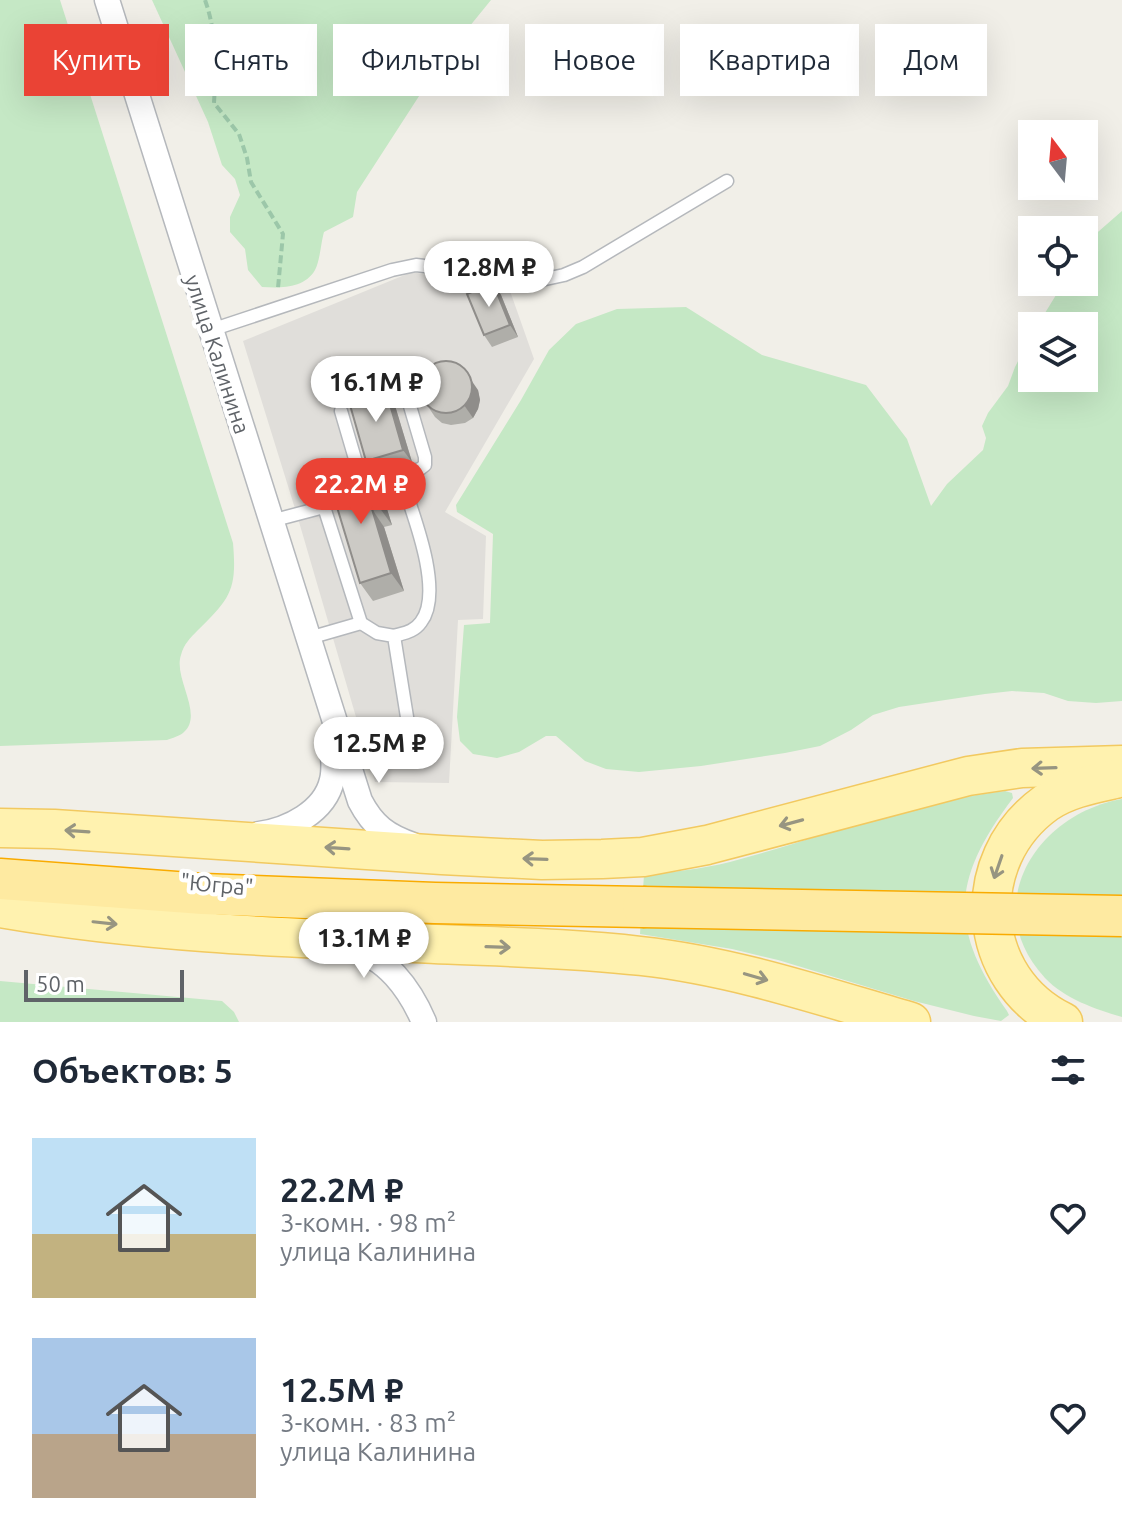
<!DOCTYPE html>
<html lang="ru">
<meta charset="utf-8">
<style>
:root{--surface:#fff;--page:#f6f6f7;--text:#1f2937;--muted:#747a83;--accent:#ea4335}
body{margin:0;font-family:Ubuntu,sans-serif;background:var(--page);color:var(--text);height:100vh;display:flex;flex-direction:column;font-size:30px;white-space:nowrap}
*{box-sizing:border-box;margin:0}
p{font-size:26px;color:var(--muted)}
.icon{flex:none;width:44px;height:44px;fill:none;stroke:currentColor;stroke-width:2;stroke-linecap:round;stroke-linejoin:round}
.map{position:relative;height:1022px;overflow:hidden}
.details{display:flex;flex-direction:column;background:var(--surface);flex:1}
.details>*{flex:none}
.guide{position:absolute;left:24px;top:24px;width:1074px;height:72px;display:flex;gap:16px}
.needle{width:52px;rotate:344deg}
.buttons{position:absolute;left:1018px;top:120px;display:grid;gap:16px}
.buttons a{display:grid;place-items:center;width:80px;height:80px;border-radius:0px;background:var(--surface);box-shadow:0 8px 32px #0002;font-size:40px}
.scale{position:absolute;left:24px;bottom:20px;width:160px;box-sizing:border-box;padding-left:8px;border:4px solid #5f6368;border-top:0;font-size:22px;line-height:28px;white-space:nowrap;color:#5f6368;-webkit-text-stroke:6px #fff;paint-order:stroke}
.price{position:absolute;translate:-50% -68px;padding:0 18px;border-radius:28px;background:#fff;color:#222;font-size:26px;line-height:52px;filter:drop-shadow(0 2px 4px #0008)}
.price::after{content:'';position:absolute;left:50%;top:48px;width:24px;height:18px;margin-left:-12px;background:inherit;clip-path:polygon(0 0,100% 0,50% 100%)}
.price.active{background:var(--accent);color:#fff}
ul{padding:0;list-style:none}
li{display:flex;align-items:center;gap:24px;height:200px;padding:0 32px}
li span{display:grid;place-items:center;flex:none;width:224px;height:160px;border-radius:0px;color:#555}
li>.icon{margin-inline-start:auto}
span .icon{width:96px;height:96px;fill:#fffc;stroke-width:1}
li b{font-size:34px}
h2{display:flex;justify-content:space-between;align-items:center;height:96px;padding:0 32px;font-size:34px}
.chip{padding:0 28px;border-radius:0px;background:var(--surface);box-shadow:0 8px 32px #0002;font-size:28px;line-height:72px}
.chip.active{background:var(--accent);color:#fff}
.map>svg:first-child{display:block}
</style>
<div class="map">
<svg width="1122" height="1022" viewBox="0 0 1122 1022">
<rect width="100%" height="100%" fill="#f1efe8"/>
<polygon fill="#e0deda" points="412,272 510,291 534,359 445,512 486,536 483,619 458,620 449,783 375,782 297,515 243,341"/>
<g fill="#c5e8c5">
<path d="M0,0h60l173,543c4,46 -2,55 -35,87 -8,8 -14,14 -17,25 -8,23 23,59 3,77 -4,4 -12,6 -17,8l-167,6z"/>
<path d="M152,0h339l-48,59 -86,133 -4,25 -29,15c-3,10 -4,29 -9,38 -11,19 -35,18 -53,17l-14,-17 -3,-21 -15,-17v-15l10,-22 -5,-16 -13,-14 -14,-43z"/>
<polygon points="1122,211 1122,701 1096,703 1068,701 1044,693 1012,691 985,694 899,707 873,715 851,730 820,746 785,753 701,766 639,772 606,769 585,761 556,736 546,736 519,752 497,758 473,754 460,741 457,717 464,625 490,623 493,534 457,512 456,505 521,400 549,350 576,324 617,309 686,307 762,355 866,385 907,439 931,506 947,484 983,450 986,438 982,426 988,413 1008,386 1015,367 1032,334 1032,378 1084,378 1084,326 1037,326 1064,282 1084,282 1084,250 1091,238"/>
<path d="M1005,791l7,2 1,5c-61,81 -65,129 -6,213l2,4 -8,6 -27,-5 -60,-15 -136,-41 -46,-11 -92,-15 4,-59c28,-3 58,-6 86,-13 91,-24 180,-60 275,-71z"/>
<path d="M1122,799v218c-27,-8 -57,-18 -77,-39 -67,-72 -9,-164 77,-179z"/>
<polygon points="0,981 222,1001 234,1012 239,1022 0,1022"/>
</g>
<g fill="none" stroke-linecap="round" stroke-linejoin="round">
<defs>
<g id="service">
<polyline points="211,330 392,270 416,265 541,280 564,275 583,267 727,181"/>
<polyline points="363,486 420,469 425,465 425,457 402,379"/>
<polyline points="324,507 361,623 377,633 394,636 411,742"/>
<polyline points="271,521 324,507 340,493 363,486 341,411"/>
<path d="M394,636c10,-3 20,-4 27,-14 24,-31 -10,-113 -21,-147"/>
<polyline points="309,638 361,623"/>
</g>
<g id="minor">
<path d="M107,0l253,801c13,25 27,35 53,44"/>
<path d="M259,834c29,-4 66,-22 73,-54 3,-12 1,-26 0,-38"/>
<path d="M350,948c36,8 60,41 74,74"/>
</g>
<g id="primary">
<polyline points="0,828 54,829 442,855 542,860 602,859 643,857 707,845 968,776 1022,768 1122,765"/>
<path d="M0,908c144,25 290,30 435,36 68,3 137,4 206,12 92,10 181,40 270,66"/>
<path d="M1063,1022c-88,-43 -96,-162 -17,-219 20,-14 46,-19 69,-24"/>
</g>
<polyline id="trunk" points="0,879 203,894 435,903 643,907"/>
</defs>
<use href="#service" stroke="#b5b8bc" stroke-width="15"/>
<use href="#minor" stroke="#b5b8bc" stroke-width="27"/>
<use href="#primary" stroke="#f2c960" stroke-width="41"/>
<use href="#trunk" stroke="#f9ab00" stroke-width="43"/>
<path stroke="#9cc7a9" stroke-width="4" stroke-dasharray="8 4" stroke-linecap="butt" d="M205,0c12,33 11,69 9,103l25,31 8,24 4,24 32,52 -5,54"/>
<use href="#service" stroke="#fff" stroke-width="12"/>
<use href="#minor" stroke="#fff" stroke-width="24"/>
<use href="#primary" stroke="#fff2af" stroke-width="38"/>
<use href="#trunk" stroke="#feeaa1" stroke-width="40"/>
<defs>
<polyline id="trunk-bridge" points="643,907 1122,916"/>
</defs>
<use href="#trunk-bridge" stroke="#f9ab00" stroke-width="43" stroke-linecap="butt"/>
<use href="#trunk-bridge" stroke="#feeaa1" stroke-width="40"/>
</g>
<g fill="#afaea9">
<polygon points="493,283 501,295 518,337 492,347 484,335"/>
<polygon points="478,390 480,400 478,409 473,418 465,423 451,425 442,423 435,417 421,396"/>
<polygon points="393,399 412,462 375,473 366,461"/>
<polygon points="330,484 381,490 392,525 384,527 404,591 373,601 360,583"/>
</g>
<g fill="#8f8d8a">
<polygon points="493,283 501,295 518,337 510,325"/>
<polygon points="465,371 478,390 480,400 478,409 473,418 464,405"/>
<polygon points="385,387 393,399 412,462 403,450"/>
<polygon points="368,472 381,490 392,525 379,507"/>
<polygon points="372,509 384,527 404,591 391,573"/>
</g>
<g fill="#cccac5" stroke="#8f8d8a" stroke-width="2">
<polygon points="493,283 510,325 484,335 467,294"/>
<circle cx="446" cy="387" r="26"/>
<polygon points="385,387 403,450 366,461 348,398"/>
<polygon points="368,472 379,507 372,509 391,573 360,583 330,484"/>
</g>
<defs><path id="oneway-shaft" d="M-6 0H5M1.5-3L5.5 0L1.5 3" fill="none" stroke-width="1.6" stroke-linecap="round" stroke-linejoin="round" transform="scale(2)"/></defs>
<g stroke="#979581">
<use href="#oneway-shaft" transform="translate(1044 768) rotate(178)"/>
<use href="#oneway-shaft" transform="translate(791 823) rotate(165)"/>
<use href="#oneway-shaft" transform="translate(77 831) rotate(-176)"/>
<use href="#oneway-shaft" transform="translate(337 848) rotate(-176)"/>
<use href="#oneway-shaft" transform="translate(535 859) rotate(-178)"/>
<use href="#oneway-shaft" transform="translate(998 867) rotate(109)"/>
<use href="#oneway-shaft" transform="translate(105 923) rotate(6)"/>
<use href="#oneway-shaft" transform="translate(498 947) rotate(2)"/>
<use href="#oneway-shaft" transform="translate(756 977) rotate(16)"/>
</g>
<g text-anchor="middle" dominant-baseline="central" stroke-width="8" stroke-linejoin="round" paint-order="stroke">
<g font-size="22" fill="#5f6368" stroke="#fff">
<text transform="translate(218 354) rotate(72)">улица Калинина</text>
<text transform="translate(217 884) rotate(5)">"Югра"</text>
</g>
</g>
</svg>
<div class="buttons">
<a><svg class="needle" viewBox="-14 -14 28 28"><path d="M0-13l5 13h-10z" fill="#e53935"/><path d="M0 13l5-13h-10z" fill="#747a83"/></svg></a>
<a><svg class="icon" aria-label="locate" viewBox="0 0 24 24"><circle cx="12" cy="12" r="6"/><path d="M12 2v4M12 18v4M2 12h4M18 12h4"/></svg></a>
<a><svg class="icon" aria-label="layers" viewBox="0 0 24 24"><path d="M12 4l9 5-9 5-9-5zM3 14l9 5 9-5"/></svg></a>
</div>
<div class="scale">50 m</div>
<b class="price" style="left:489px;top:309px">12.8M ₽</b>
<b class="price" style="left:376px;top:424px">16.1M ₽</b>
<b class="price active" style="left:361px;top:526px">22.2M ₽</b>
<b class="price" style="left:379px;top:785px">12.5M ₽</b>
<b class="price" style="left:364px;top:980px">13.1M ₽</b>
<div class="guide">
<a class="chip active">Купить</a>
<a class="chip">Снять</a>
<a class="chip">Фильтры</a>
<a class="chip">Новое</a>
<a class="chip">Квартира</a>
<a class="chip">Дом</a>
</div>
</div>
<section class="details">
<h2>Объектов: 5<svg class="icon" aria-label="filters" viewBox="0 0 24 24"><path d="M4 7h16M4 17h16"/><circle cx="9" cy="7" r="2"/><circle cx="15" cy="17" r="2"/></svg></h2>
<ul>
<li><span style="background:linear-gradient(#bfe0f5 60%,#c2b280 0)"><svg class="icon" aria-label="home" viewBox="0 0 24 24"><path d="M3 11l9-7 9 7M6 9v11h12V9"/></svg></span><div><b>22.2M ₽</b><p>3-комн. · 98 m²</p><p>улица Калинина</p></div><svg class="icon" aria-label="heart" viewBox="0 0 24 24"><path d="M12 20l-8-8c-3-5 5-10 8-4 3-6 11-1 8 4z"/></svg></li>
<li><span style="background:linear-gradient(#a9c7e8 60%,#b9a48a 0)"><svg class="icon" aria-label="home" viewBox="0 0 24 24"><path d="M3 11l9-7 9 7M6 9v11h12V9"/></svg></span><div><b>12.5M ₽</b><p>3-комн. · 83 m²</p><p>улица Калинина</p></div><svg class="icon" aria-label="heart" viewBox="0 0 24 24"><path d="M12 20l-8-8c-3-5 5-10 8-4 3-6 11-1 8 4z"/></svg></li>
</ul>
</section>
